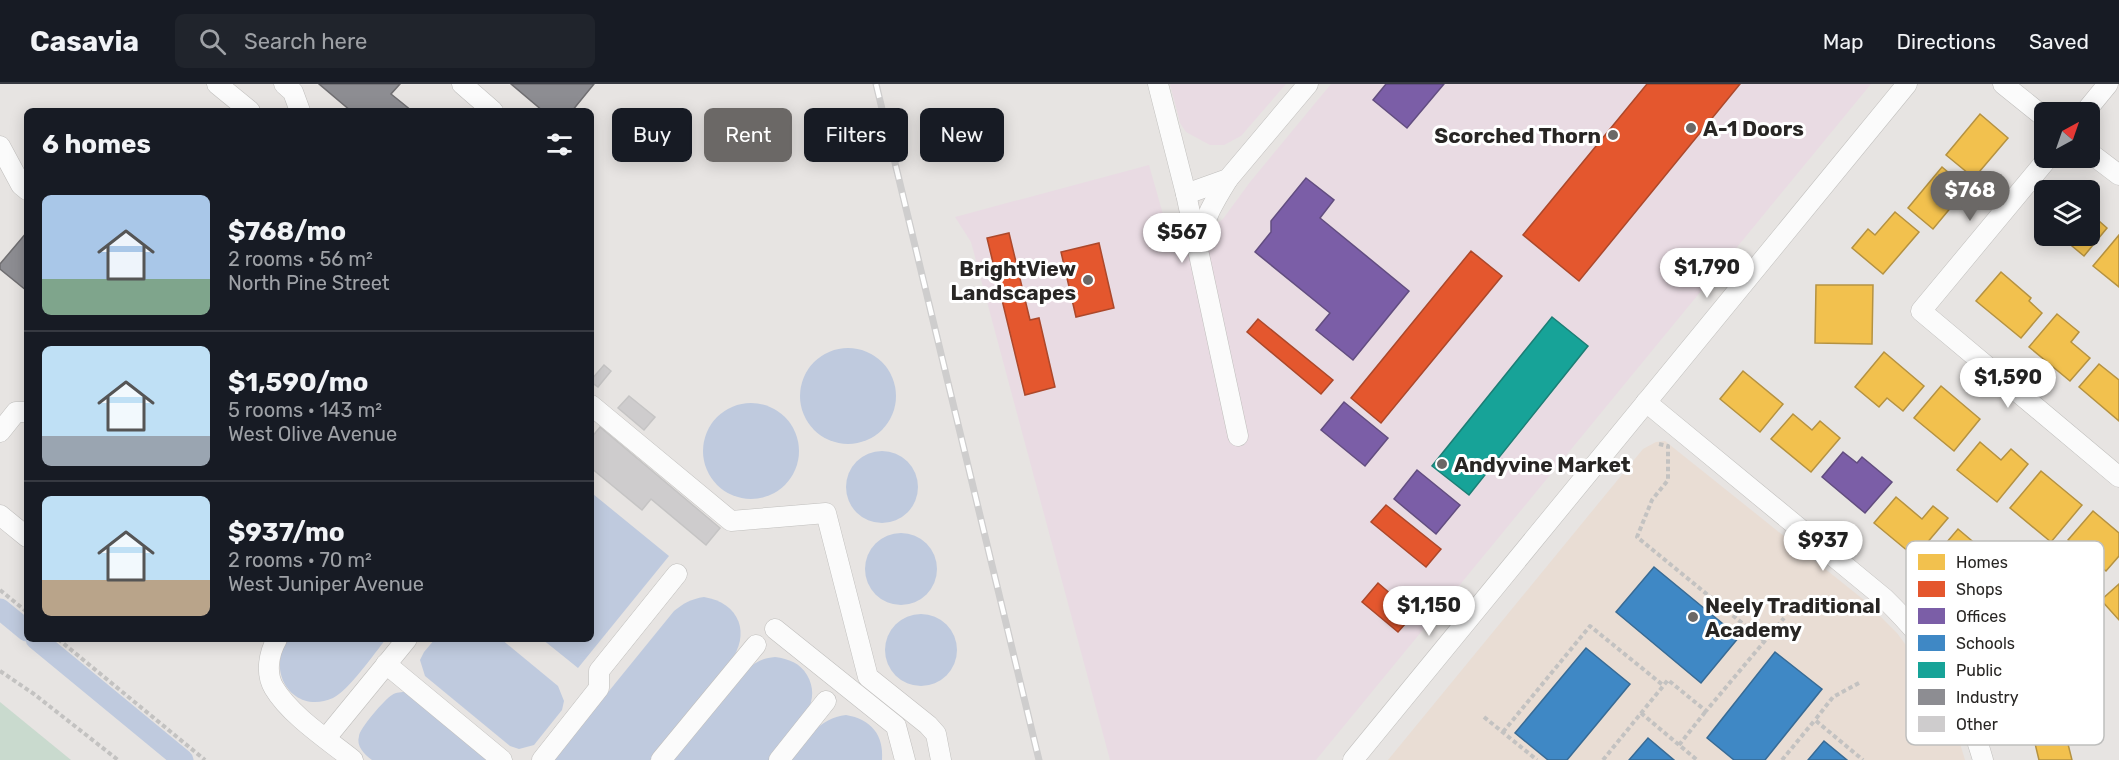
<!DOCTYPE html>
<meta charset="utf-8">
<style>
:root{--surface:#171b24;--page:#20242c;--text:#f1f3f6;--muted:#9ea1a6;--line:#363941;--accent:#6b6866}
body{margin:0;font-family:Rubik,sans-serif;background:var(--page);color:var(--text);height:100vh;display:flex;flex-direction:column;font-size:22px;white-space:nowrap}
*{box-sizing:border-box;margin:0}
p{font-size:20px;color:var(--muted)}
.icon{flex:none;width:33px;height:33px;fill:none;stroke:currentColor;stroke-width:2;stroke-linecap:round;stroke-linejoin:round}
.map{position:relative;flex:1;overflow:hidden}
.drawer{position:absolute;left:24px;top:24px;width:570px;height:534px;display:flex;flex-direction:column;background:var(--surface);border-radius:9px;box-shadow:0 3px 15px #0003}
.drawer>*{flex:none}
.guide{position:absolute;left:612px;top:24px;width:570px;height:54px;display:flex;gap:12px}
.needle{width:39px;rotate:40deg}
.buttons{position:absolute;left:2034px;top:18px;display:grid;gap:12px}
.buttons a{display:grid;place-items:center;width:66px;height:66px;border-radius:9px;background:var(--surface);box-shadow:0 3px 15px #0003;font-size:30px}
.price{position:absolute;translate:-50% -51px;padding:0 14px;border-radius:21px;background:#fff;color:#222;font-size:20px;line-height:39px;filter:drop-shadow(0 2px 3px #0008)}
.price::after{content:'';position:absolute;left:50%;top:36px;width:18px;height:14px;margin-left:-9px;background:inherit;clip-path:polygon(0 0,100% 0,50% 100%)}
.price.on{background:var(--accent);color:#fff}
ul{padding:0;list-style:none}
li{display:flex;align-items:center;gap:18px;height:150px;padding:0 18px}
li+li{border-top:2px solid var(--line)}
li span{display:grid;place-items:center;flex:none;width:168px;height:120px;border-radius:9px;color:#555}
li>.icon{margin-inline-start:auto}
span .icon{width:72px;height:72px;fill:#fffc;stroke-width:1}
li b{font-size:26px}
h2{display:flex;justify-content:space-between;align-items:center;height:72px;padding:0 18px;font-size:26px}
.pill{padding:0 21px;border-radius:9px;background:var(--surface);box-shadow:0 3px 15px #0003;font-size:21px;line-height:54px}
.pill.on{background:var(--accent);color:#fff}
header{display:flex;align-items:center;gap:36px;box-sizing:border-box;height:84px;padding:0 30px;background:var(--surface);border-bottom:2px solid var(--line)}
header strong{font-size:28px}
nav{display:flex;gap:33px;margin-inline-start:auto;font-size:21px}
.search{width:420px;height:54px;background:var(--page);display:flex;align-items:center;gap:15px;box-sizing:border-box;padding:0 21px;border-radius:9px;color:var(--muted);font-size:22px}
.map>svg:first-child{display:block}
</style>
<header>
<strong>Casavia</strong>
<div class="search"><svg class="icon" aria-label="search" viewBox="0 0 24 24"><circle cx="10" cy="10" r="6"/><path d="M15 15l6 6"/></svg>Search here</div>
<nav><a>Map</a><a>Directions</a><a>Saved</a></nav>
</header>
<div class="map">
<svg width="2119" height="676" viewBox="0 0 2119 676">
<rect width="100%" height="100%" fill="#e7e4e2"/>
<g fill="#e9dbe3">
<polygon points="1170,0 1286,0 1241,52 1224,61 1210,61 1186,48 1180,39"/>
<polygon points="1331,0 1871,0 1316,676 1110,676 971,158 955,133 1149,81 1174,169 1223,135 1250,98"/>
</g>
<polygon fill="#e9ddd4" points="1665,357 1864,516 1897,549 1928,591 1956,646 1965,676 1388,676 1643,365 1656,358"/>
<polygon fill="#c9dace" points="0,618 71,676 0,676"/>
<g fill="#bfcade">
<circle cx="848" cy="312" r="48"/>
<circle cx="751" cy="367" r="48"/>
<circle cx="882" cy="403" r="36"/>
<polygon points="593,410 669,472 578,584 542,555 591,555 591,412"/>
<circle cx="901" cy="485" r="36"/>
<path d="M704,513c36,6 47,37 26,65l-80,98h-97l121,-149c10,-8 17,-12 30,-14z"/>
<circle cx="921" cy="566" r="36"/>
<path d="M289,555h97c-12,15 -38,52 -53,59 -39,18 -69,-27 -44,-59z"/>
<polygon points="435,555 501,555 558,602 564,617 562,626 534,661 519,665 510,662 425,592 420,576 424,568"/>
<path d="M775,573c14,2 25,6 32,18 19,32 -19,62 -37,85h-97l73,-89c9,-9 17,-13 29,-14z"/>
<path d="M406,608l86,68h-120c-8,-6 -16,-14 -13,-24 1,-8 26,-37 33,-41 4,-3 10,-3 14,-3z"/>
<path d="M846,631c25,4 38,20 36,45h-92c16,-20 29,-42 56,-45z"/>
</g>
<g fill="#f2c14e" stroke="#b59241" stroke-width="1.5">
<polygon points="1980,30 2008,54 1974,94 1946,71"/>
<polygon points="1942,83 1967,104 1933,145 1908,124"/>
<polygon points="1895,128 1919,148 1883,190 1852,164 1868,145 1875,151"/>
<polygon points="2090,129 2107,144 2084,172 2060,152 2090,152"/>
<polygon points="2119,151 2119,203 2093,182"/>
<polygon points="2001,188 2031,214 2029,217 2042,229 2021,254 1976,217"/>
<polygon points="1816,201 1873,201 1872,260 1815,259"/>
<polygon points="2057,230 2079,248 2071,258 2090,274 2070,297 2029,263"/>
<polygon points="1884,268 1924,302 1903,327 1887,314 1879,323 1855,303"/>
<polygon points="2099,280 2119,296 2119,337 2079,303"/>
<polygon points="1743,287 1783,320 1760,348 1720,315"/>
<polygon points="1941,302 1980,335 1954,367 1914,334"/>
<polygon points="1793,330 1812,346 1820,337 1840,354 1811,388 1771,355"/>
<polygon points="1980,358 2001,376 2011,365 2028,380 1997,418 1957,386"/>
<polygon points="2041,387 2082,421 2051,458 2010,424"/>
<polygon points="1896,413 1922,435 1933,422 1948,434 1915,473 1874,439"/>
<polygon points="2093,427 2119,449 2119,472 2106,487 2068,456"/>
<polygon points="1958,445 1984,467 1978,473 1990,483 1965,513 1947,497 1942,502 1923,486"/>
<polygon points="2119,500 2119,536 2101,516"/>
<polygon points="2062,636 2072,676 2039,676 2031,643"/>
</g>
<g fill="#e4572e" stroke="#ac482b" stroke-width="1.5">
<polygon points="1647,0 1740,0 1579,197 1523,151"/>
<polygon points="1009,149 1030,236 1039,234 1055,303 1025,311 987,154"/>
<polygon points="1099,159 1114,224 1076,233 1061,168"/>
<polygon points="1471,167 1502,192 1381,339 1351,314"/>
<polygon points="1258,235 1333,296 1321,310 1247,248"/>
<polygon points="1386,421 1441,465 1426,483 1371,438"/>
<polygon points="1378,499 1414,530 1398,548 1362,518"/>
</g>
<g fill="#7b5ea7" stroke="#624d80" stroke-width="1.5">
<polygon points="1386,0 1444,0 1407,44 1373,16"/>
<polygon points="1306,94 1334,116 1320,134 1409,207 1353,276 1316,246 1330,229 1255,168 1271,148 1271,137"/>
<polygon points="1344,318 1388,354 1365,382 1321,346"/>
<polygon points="1843,368 1857,379 1862,373 1892,398 1865,429 1822,393"/>
<polygon points="1417,386 1460,421 1436,450 1394,415"/>
</g>
<g fill="#3f88c5" stroke="#386b95" stroke-width="1.5">
<polygon points="1654,483 1739,553 1701,599 1616,528"/>
<polygon points="1586,564 1630,600 1567,676 1548,676 1515,649"/>
<polygon points="1775,568 1822,605 1765,676 1734,676 1707,654"/>
<polygon points="1648,654 1674,676 1629,676"/>
<polygon points="1824,657 1847,676 1808,676"/>
</g>
<polygon fill="#17a398" stroke="#1c7e75" stroke-width="1.5" points="1552,233 1588,262 1469,411 1432,382"/>
<g fill="#8d8d92" stroke="#6f6e71" stroke-width="1.5">
<polygon points="319,0 400,0 391,10 412,27 351,27"/>
<polygon points="511,0 594,0 572,27 543,27"/>
<polygon points="27,148 27,207 0,185 0,180"/>
</g>
<g fill="none" stroke-linecap="round" stroke-linejoin="round">
<g stroke="#bfcade" stroke-width="21">
<polyline points="0,525 27,547"/>
<polyline points="36,555 183,676"/>
</g>
</g>
<g fill="#cecccd" stroke="#c5c4c4" stroke-width="1.5">
<polygon points="604,281 611,287 598,303 591,298 591,296"/>
<polygon points="629,312 655,333 644,346 618,324"/>
<polygon points="600,343 720,444 706,461 651,415 642,426 591,384 591,354"/>
</g>
<g fill="none" stroke-linecap="round" stroke-linejoin="round">
<defs>
<g id="minor">
<polyline points="217,0 250,27"/>
<polyline points="284,0 293,8 300,27"/>
<polyline points="462,0 493,27"/>
<polyline points="1158,0 1186,110 1238,352"/>
<polyline points="2003,0 2044,33"/>
<polyline points="2085,28 2108,0"/>
<polyline points="0,62 21,101 27,106"/>
<polyline points="2090,69 2119,91"/>
<polyline points="2048,74 1921,227 2119,393"/>
<polyline points="1186,110 1228,95 1308,0"/>
<path d="M1200,160c3,-25 15,-44 28,-65"/>
<path d="M1646,318l238,196c52,51 79,92 99,162"/>
<polyline points="591,321 731,437 826,429 868,593 928,641 936,650 941,676"/>
<polyline points="0,348 16,328 27,328"/>
<polyline points="0,431 27,453"/>
<polyline points="775,545 896,642 905,676"/>
<path d="M277,555c-8,14 -12,34 -3,49 16,27 54,52 79,72"/>
<polyline points="386,580 502,676"/>
<polyline points="326,654 407,555"/>
<polyline points="542,676 599,604 599,587 677,490"/>
<polyline points="661,676 756,561"/>
<polyline points="779,676 826,617"/>
<polyline points="1353,676 1907,0"/>
</g>
</defs>
<use href="#minor" stroke="#c0bfbd" stroke-width="21"/>
<g stroke="#c3c2c1" stroke-width="4" stroke-dasharray="4.5 3" stroke-linecap="butt">
<polyline points="1659,360 1668,362 1668,396 1652,416 1637,453 1764,557"/>
<polyline points="0,506 27,528"/>
<polyline points="58,555 205,676"/>
<polyline points="0,587 34,610 118,676"/>
<polyline points="1859,599 1833,613 1815,636 1863,676"/>
<polyline points="1641,629 1697,676"/>
<polyline points="1484,633 1537,676"/>
<polyline points="1503,648 1590,542 1664,602"/>
<polyline points="1679,661 1706,627"/>
<polyline points="1603,676 1668,596 1706,627 1784,534"/>
<polyline points="1782,676 1815,636"/>
</g>
<use href="#minor" stroke="#fbfbfb" stroke-width="20"/>
<defs>
<polyline id="rail" points="876,0 1039,676"/>
</defs>
<use href="#rail" stroke="#cecdcd" stroke-width="7"/>
<use href="#rail" stroke="#fff" stroke-width="4.5" stroke-dasharray="14" stroke-linecap="butt"/>
</g>
<g fill="#6b6866" stroke="#fff" stroke-width="2">
<circle cx="1691" cy="44" r="6"/>
<circle cx="1613" cy="51" r="6"/>
<circle cx="1088" cy="196" r="6"/>
<circle cx="1442" cy="380" r="6"/>
<circle cx="1693" cy="533" r="6"/>
</g>
<g text-anchor="middle" dominant-baseline="central" stroke-width="6" stroke-linejoin="round" paint-order="stroke">
<g font-size="21" font-weight="bold" fill="#282624" stroke="#fff" text-anchor="start">
<text x="1703" y="44">A-1 Doors</text>
<text x="1601" y="51" text-anchor="end">Scorched Thorn</text>
<text x="1076" y="184" text-anchor="end">BrightView<tspan x="1076" dy="24">Landscapes</tspan></text>
<text x="1454" y="380">Andyvine Market</text>
<text x="1705" y="521">Neely Traditional<tspan x="1705" dy="24">Academy</tspan></text>
</g>
</g>
<rect x="1906" y="457" width="198" height="204" rx="9" fill="#fff" stroke="#bebebd" stroke-width="1.5"/>
<rect x="1918" y="470" width="27" height="16" fill="#f2c14e"/>
<rect x="1918" y="497" width="27" height="16" fill="#e4572e"/>
<rect x="1918" y="524" width="27" height="16" fill="#7b5ea7"/>
<rect x="1918" y="551" width="27" height="16" fill="#3f88c5"/>
<rect x="1918" y="578" width="27" height="16" fill="#17a398"/>
<rect x="1918" y="605" width="27" height="16" fill="#8d8d92"/>
<rect x="1918" y="632" width="27" height="16" fill="#cecccd"/>
<g font-size="16" fill="#282624">
<text x="1956" y="484">Homes</text>
<text x="1956" y="511">Shops</text>
<text x="1956" y="538">Offices</text>
<text x="1956" y="565">Schools</text>
<text x="1956" y="592">Public</text>
<text x="1956" y="619">Industry</text>
<text x="1956" y="646">Other</text>
</g>
</svg>
<div class="buttons">
<a><svg class="needle" viewBox="-14 -14 28 28"><path d="M0-13l5 13h-10z" fill="#e53935"/><path d="M0 13l5-13h-10z" fill="#9ea1a6"/></svg></a>
<a><svg class="icon" aria-label="layers" viewBox="0 0 24 24"><path d="M12 4l9 5-9 5-9-5zM3 14l9 5 9-5"/></svg></a>
</div>
<b class="price on" style="left:1970px;top:138px">$768</b>
<b class="price" style="left:1182px;top:180px">$567</b>
<b class="price" style="left:1707px;top:215px">$1,790</b>
<b class="price" style="left:2008px;top:325px">$1,590</b>
<b class="price" style="left:1823px;top:488px">$937</b>
<b class="price" style="left:1429px;top:553px">$1,150</b>
<div class="guide">
<a class="pill">Buy</a>
<a class="pill on">Rent</a>
<a class="pill">Filters</a>
<a class="pill">New</a>
</div>
<section class="drawer">
<h2>6 homes<svg class="icon" aria-label="filters" viewBox="0 0 24 24"><path d="M4 7h16M4 17h16"/><circle cx="9" cy="7" r="2"/><circle cx="15" cy="17" r="2"/></svg></h2>
<ul>
<li><span style="background:linear-gradient(#a9c7e8 70%,#7fa58c 0)"><svg class="icon" aria-label="home" viewBox="0 0 24 24"><path d="M3 11l9-7 9 7M6 9v11h12V9"/></svg></span><div><b>$768/mo</b><p>2 rooms · 56 m²</p><p>North Pine Street</p></div></li>
<li><span style="background:linear-gradient(#bfe0f5 75%,#9aa5b1 0)"><svg class="icon" aria-label="home" viewBox="0 0 24 24"><path d="M3 11l9-7 9 7M6 9v11h12V9"/></svg></span><div><b>$1,590/mo</b><p>5 rooms · 143 m²</p><p>West Olive Avenue</p></div></li>
<li><span style="background:linear-gradient(#bfe0f5 70%,#b9a48a 0)"><svg class="icon" aria-label="home" viewBox="0 0 24 24"><path d="M3 11l9-7 9 7M6 9v11h12V9"/></svg></span><div><b>$937/mo</b><p>2 rooms · 70 m²</p><p>West Juniper Avenue</p></div></li>
</ul>
</section>
</div>
